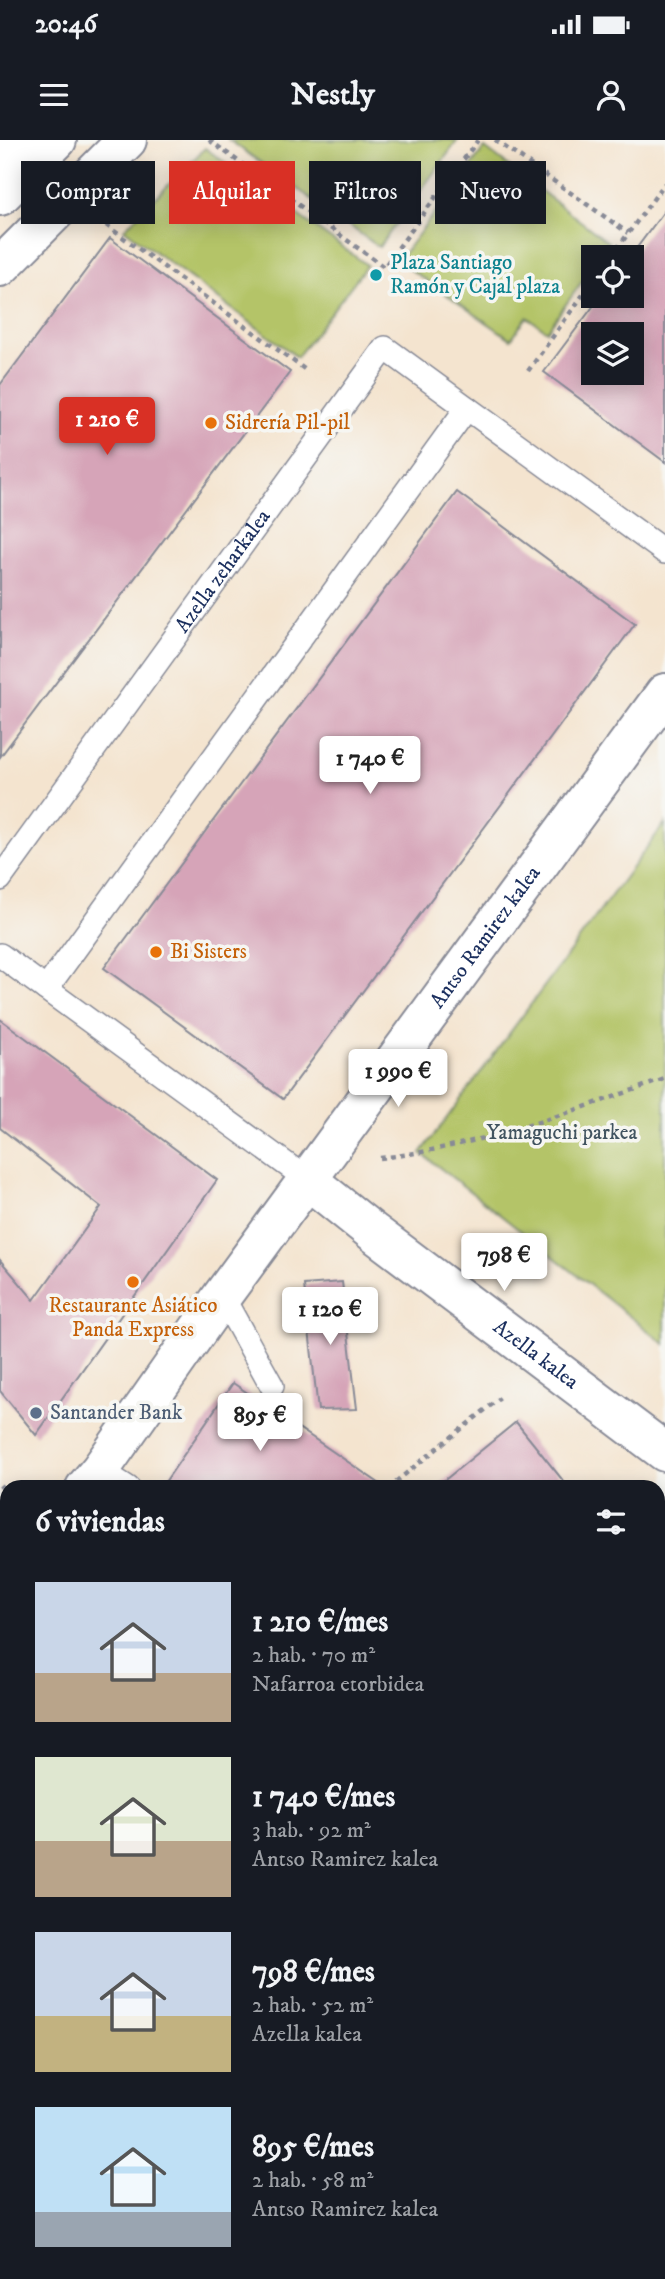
<!DOCTYPE html>
<html lang="es">
<meta charset="utf-8">
<style>
:root{--surface:#171b24;--page:#20242c;--text:#f1f3f6;--muted:#9ea1a6;--accent:#d93025}
body{margin:0;font-family:"IM FELL DW Pica",serif;background:var(--page);color:var(--text);height:100vh;display:flex;flex-direction:column;font-size:26px;white-space:nowrap}
*{box-sizing:border-box;margin:0}
p{font-size:23px;color:var(--muted)}
.icon{flex:none;width:38px;height:38px;fill:none;stroke:currentColor;stroke-width:2;stroke-linecap:round;stroke-linejoin:round}
.map{position:relative;flex:1;overflow:hidden}
.sheet{position:absolute;left:0px;top:1340px;width:665px;height:800px;display:flex;flex-direction:column;background:var(--surface);border-radius:21px 21px 0 0;box-shadow:0 4px 18px #0003}
.sheet>*{flex:none}
.hud{position:absolute;left:21px;top:21px;width:623px;height:63px;display:flex;gap:14px}
.fabs{position:absolute;left:581px;top:105px;display:grid;gap:14px}
.fabs a{display:grid;place-items:center;width:63px;height:63px;border-radius:0px;background:var(--surface);box-shadow:0 4px 18px #0003;font-size:35px}
.price{position:absolute;translate:-50% -60px;padding:0 16px;border-radius:7px;background:#fff;color:#222;font-size:23px;line-height:46px;filter:drop-shadow(0 2px 4px #0008)}
.price::after{content:'';position:absolute;left:50%;top:42px;width:21px;height:16px;margin-left:-10px;background:inherit;clip-path:polygon(0 0,100% 0,50% 100%)}
.price.active{background:var(--accent);color:#fff}
ul{padding:0;list-style:none}
li{display:flex;align-items:center;gap:21px;height:175px;padding:0 35px}
li span{display:grid;place-items:center;flex:none;width:196px;height:140px;border-radius:0px;color:#555}
li>.icon{margin-inline-start:auto}
span .icon{width:84px;height:84px;fill:#fffc;stroke-width:1}
li b{font-size:30px}
h2{display:flex;justify-content:space-between;align-items:center;height:84px;padding:0 35px;font-size:30px}
.chip{padding:0 24px;border-radius:0px;background:var(--surface);box-shadow:0 4px 18px #0003;font-size:24px;line-height:63px}
.chip.active{background:var(--accent);color:#fff}
.status{display:flex;justify-content:space-between;align-items:center;height:49px;padding:0 35px;background:var(--surface);direction:ltr}
.status svg{height:19px;fill:currentColor}
header{display:flex;justify-content:space-between;align-items:center;height:91px;padding:0 35px;background:var(--surface);font-size:32px;font-weight:700}
.map>svg:first-child{display:block}
</style>
<div class="status"><b>20:46</b><svg viewBox="0 0 49 12"><path d="M0 12V9h3v3zM5 12V6h3v6zM10 12V3h3v9zM15 12V0h3v12zM26 1h20v11H26zM47 4h2v5h-2z"/></svg></div>
<header><svg class="icon" aria-label="menu" viewBox="0 0 24 24"><path d="M4 6h16M4 12h16M4 18h16"/></svg>Nestly<svg class="icon" aria-label="person" viewBox="0 0 24 24"><circle cx="12" cy="8" r="4"/><path d="M4 21q1-7 8-7t8 7"/></svg></header>
<div class="map">
<svg width="665" height="2139" viewBox="0 0 665 2139">
<rect width="100%" height="100%" fill="#f6f6f2"/>
<filter id="ink" filterUnits="userSpaceOnUse"><feTurbulence type="fractalNoise" baseFrequency=".0143" numOctaves="2"/><feDisplacementMap in="SourceGraphic" scale="14" xChannelSelector="R" yChannelSelector="G"/><feConvolveMatrix kernelMatrix="1 2 1 2 8 2 1 2 1" color-interpolation-filters="sRGB"/></filter>
<filter id="wash" filterUnits="userSpaceOnUse"><feTurbulence type="fractalNoise" baseFrequency=".00686" numOctaves="4" result="noise"/><feDisplacementMap in="SourceGraphic" scale="28" xChannelSelector="R" yChannelSelector="G"/><feGaussianBlur stdDeviation="1.57" result="paint"/><feColorMatrix in="noise" values="0 0 0 0 0 0 0 0 0 0 0 0 0 0 0 0 0 1.4 0 .05"/><feComposite in="paint" operator="in"/></filter>
<g filter="url(#wash)">
<rect width="100%" height="100%" fill="#f4e4cf"/>
<g fill="#b4c467" stroke="#687a62" stroke-width="2">
<polygon points="229,0 458,0 379,107"/>
<polygon points="205,8 367,125 297,217 124,89"/>
<polygon points="485,8 609,103 599,117 593,117 593,126 547,191 527,177 511,199 398,121"/>
<polygon points="665,683 665,1204 421,1013"/>
<polygon points="76,2133 318,2133 311,2139 80,2139"/>
</g>
<g id="blocks">
<g fill="#d6a4b8" fill-rule="evenodd">
<path d="M665,70v252l-121,-90 57,-76h31v-39h-2zM593,194h39v39h-39z"/>
<polygon points="110,98 290,232 0,617 0,245"/>
<polygon points="457,352 635,484 283,959 104,828"/>
<polygon points="0,879 217,1040 36,1295 0,1251 0,1120 34,1160 101,1067 0,988"/>
<polygon points="342,1142 357,1269 318,1270 304,1145"/>
<polygon points="233,1243 386,1348 161,1348"/>
<polygon points="516,1282 569,1348 435,1348"/>
</g>
</g>
</g>
<g filter="url(#ink)">
<use href="#blocks" fill-opacity="0" stroke="#888a96" stroke-width="2"/>
<g fill="none" stroke-linecap="round" stroke-linejoin="round">
<defs>
<g id="lane">
<path id="s1" d="M0,739l385,-531 82,60"/>
<polyline points="0,815 46,849"/>
<polyline points="308,1040 46,849 467,268 665,412"/>
<polyline points="222,1156 272,1246"/>
<polyline points="100,1330 128,1348"/>
</g>
<g id="street">
<path id="s2" d="M308,1040l66,53 291,219"/>
<path id="s3" d="M85,1348l15,-18 122,-174 443,-603"/>
</g>
<g id="secondary">
<polyline points="0,13 14,0"/>
<polyline points="0,56 57,0"/>
<polyline points="0,127 127,0"/>
<polyline points="0,1410 7,1418"/>
<polyline points="0,1561 7,1570"/>
<polyline points="467,2133 472,2139"/>
<polyline points="574,2133 578,2139"/>
</g>
</defs>
<use href="#lane" stroke="#888a96" stroke-width="26"/>
<use href="#street" stroke="#888a96" stroke-width="42"/>
<use href="#secondary" stroke="#888a96" stroke-width="42"/>
<g stroke="#888a96" stroke-width="4.5" stroke-dasharray="5 5" stroke-linecap="butt">
<polyline points="209,0 384,127 478,0"/>
<polyline points="495,0 628,93"/>
<polyline points="106,85 307,231"/>
<polyline points="611,117 665,43"/>
<polyline points="528,231 593,141"/>
<path d="M380,1018c98,-11 192,-47 285,-79"/>
<polyline points="0,1345 7,1354"/>
<polyline points="388,1348 500,1258"/>
<polyline points="658,1451 665,1445"/>
<polyline points="0,1631 7,1640"/>
<polyline points="0,2096 7,2104"/>
<polyline points="409,2133 413,2139"/>
<polyline points="642,2133 646,2139"/>
<polyline points="26,2139 33,2133"/>
<polyline points="324,2139 331,2133"/>
</g>
<use href="#lane" stroke="#fff" stroke-width="23"/>
<use href="#street" stroke="#fff" stroke-width="38"/>
<use href="#secondary" stroke="#fff" stroke-width="38"/>
</g>
</g>
<circle fill="#0f9aa8" stroke="#f6f6f2" stroke-width="2.5" cx="376" cy="135" r="7"/>
<g fill="#e8710a" stroke="#f6f6f2" stroke-width="2.5">
<circle cx="211" cy="283" r="7"/>
<circle cx="156" cy="812" r="7"/>
<circle cx="133" cy="1142" r="7"/>
</g>
<circle fill="#5c6f8a" stroke="#f6f6f2" stroke-width="2.5" cx="36" cy="1273" r="7"/>
<g text-anchor="middle" dominant-baseline="central" stroke-width="7" stroke-linejoin="round" paint-order="stroke">
<g font-size="21" fill="#0d838f" stroke="#f6f6f2" text-anchor="start">
<text x="390" y="123">Plaza Santiago<tspan x="390" dy="24">Ramón y Cajal plaza</tspan></text>
</g>
<g font-size="21" fill="#c56008" stroke="#f6f6f2" text-anchor="start">
<text x="225" y="283">Sidrería Pil-pil</text>
<text x="170" y="812">Bi Sisters</text>
<text x="133" y="1166" text-anchor="middle">Restaurante Asiático<tspan x="133" dy="24">Panda Express</tspan></text>
</g>
<g font-size="21" fill="#1b2f5e" stroke="#f6f6f2">
<text stroke="none"><textPath href="#s1" startOffset="380">Azella zeharkalea</textPath></text>
<text stroke="none"><textPath href="#s3" startOffset="681">Antso Ramirez kalea</textPath></text>
<text stroke="none"><textPath href="#s2" startOffset="287">Azella kalea</textPath></text>
</g>
<g font-size="21" fill="#415460" stroke="#f6f6f2">
<text x="562" y="993">Yamaguchi parkea</text>
</g>
<g font-size="21" fill="#4e5e75" stroke="#f6f6f2" text-anchor="start">
<text x="50" y="1273">Santander Bank</text>
</g>
</g>
</svg>
<div class="fabs">
<a><svg class="icon" aria-label="locate" viewBox="0 0 24 24"><circle cx="12" cy="12" r="6"/><path d="M12 2v4M12 18v4M2 12h4M18 12h4"/></svg></a>
<a><svg class="icon" aria-label="layers" viewBox="0 0 24 24"><path d="M12 4l9 5-9 5-9-5zM3 14l9 5 9-5"/></svg></a>
</div>
<b class="price active" style="left:107px;top:317px">1 210 €</b>
<b class="price" style="left:370px;top:656px">1 740 €</b>
<b class="price" style="left:398px;top:969px">1 990 €</b>
<b class="price" style="left:504px;top:1153px">798 €</b>
<b class="price" style="left:330px;top:1207px">1 120 €</b>
<b class="price" style="left:260px;top:1313px">895 €</b>
<div class="hud">
<a class="chip">Comprar</a>
<a class="chip active">Alquilar</a>
<a class="chip">Filtros</a>
<a class="chip">Nuevo</a>
</div>
<section class="sheet">
<h2>6 viviendas<svg class="icon" aria-label="filters" viewBox="0 0 24 24"><path d="M4 7h16M4 17h16"/><circle cx="9" cy="7" r="2"/><circle cx="15" cy="17" r="2"/></svg></h2>
<ul>
<li><span style="background:linear-gradient(#c9d6e8 65%,#b9a48a 0)"><svg class="icon" aria-label="home" viewBox="0 0 24 24"><path d="M3 11l9-7 9 7M6 9v11h12V9"/></svg></span><div><b>1 210 €/mes</b><p>2 hab. · 70 m²</p><p>Nafarroa etorbidea</p></div></li>
<li><span style="background:linear-gradient(#dfe7d0 60%,#b9a48a 0)"><svg class="icon" aria-label="home" viewBox="0 0 24 24"><path d="M3 11l9-7 9 7M6 9v11h12V9"/></svg></span><div><b>1 740 €/mes</b><p>3 hab. · 92 m²</p><p>Antso Ramirez kalea</p></div></li>
<li><span style="background:linear-gradient(#c9d6e8 60%,#c2b280 0)"><svg class="icon" aria-label="home" viewBox="0 0 24 24"><path d="M3 11l9-7 9 7M6 9v11h12V9"/></svg></span><div><b>798 €/mes</b><p>2 hab. · 52 m²</p><p>Azella kalea</p></div></li>
<li><span style="background:linear-gradient(#bfe0f5 75%,#9aa5b1 0)"><svg class="icon" aria-label="home" viewBox="0 0 24 24"><path d="M3 11l9-7 9 7M6 9v11h12V9"/></svg></span><div><b>895 €/mes</b><p>2 hab. · 58 m²</p><p>Antso Ramirez kalea</p></div></li>
</ul>
</section>
</div>
